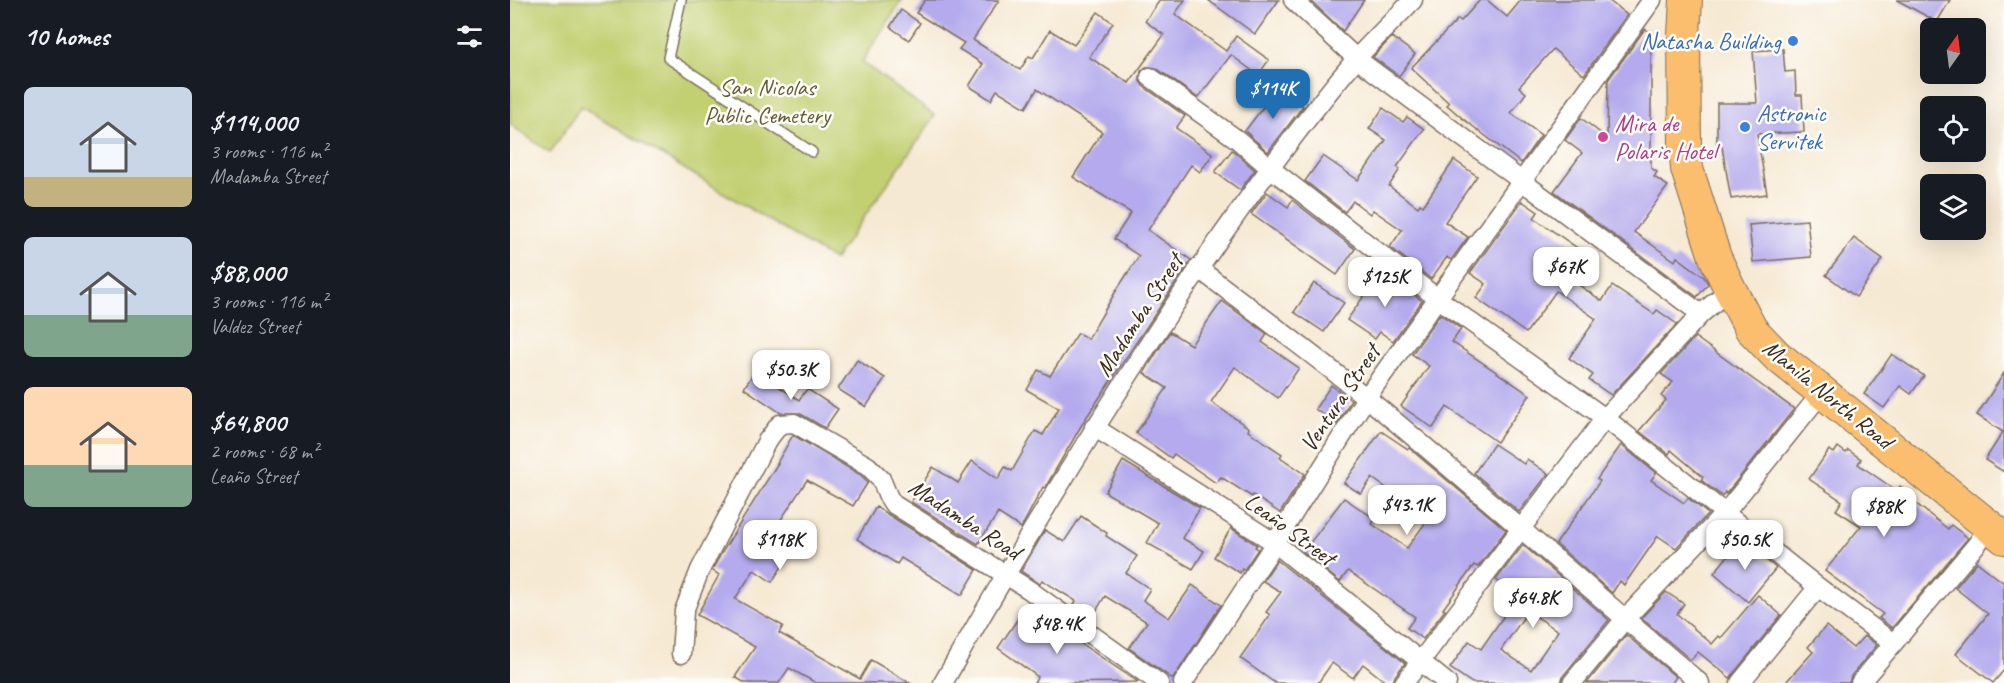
<!DOCTYPE html>
<meta charset="utf-8">
<style>
:root{--surface:#171b24;--page:#242831;--text:#f1f3f6;--muted:#9ea1a6;--accent:#1f6fb2}
body{margin:0;font-family:Caveat,sans-serif;background:var(--page);color:var(--text);height:100vh;display:flex;flex-direction:column;font-size:22px;white-space:nowrap}
*{box-sizing:border-box;margin:0}
p{font-size:20px;color:var(--muted)}
.icon{flex:none;width:33px;height:33px;fill:none;stroke:currentColor;stroke-width:2;stroke-linecap:round;stroke-linejoin:round}
.map{position:relative;flex:1;overflow:hidden}
.sheet{display:flex;flex-direction:column;background:var(--surface);width:510px}
.sheet>*{flex:none}
.needle{width:39px;rotate:14deg}
.fabs{position:absolute;left:1410px;top:18px;display:grid;gap:12px}
.fabs a{display:grid;place-items:center;width:66px;height:66px;border-radius:9px;background:var(--surface);box-shadow:0 6px 24px #0002;font-size:30px}
.price{position:absolute;translate:-50% -51px;padding:0 14px;border-radius:12px;background:#fff;color:#222;font-size:20px;line-height:39px;filter:drop-shadow(0 2px 3px #0008)}
.price::after{content:'';position:absolute;left:50%;top:36px;width:18px;height:14px;margin-left:-9px;background:inherit;clip-path:polygon(0 0,100% 0,50% 100%)}
.price.on{background:var(--accent);color:#fff}
ul{padding:0;list-style:none}
li{display:flex;align-items:center;gap:18px;height:150px;padding:0 24px}
li span{display:grid;place-items:center;flex:none;width:168px;height:120px;border-radius:9px;color:#555}
li>.icon{margin-inline-start:auto}
span .icon{width:72px;height:72px;fill:#fffc;stroke-width:1}
li b{font-size:26px}
h2{display:flex;justify-content:space-between;align-items:center;height:72px;padding:0 24px;font-size:26px}
main{display:flex;flex:1;min-height:0}
.map>svg:first-child{display:block}
</style>
<main>
<section class="sheet">
<h2>10 homes<svg class="icon" aria-label="filters" viewBox="0 0 24 24"><path d="M4 7h16M4 17h16"/><circle cx="9" cy="7" r="2"/><circle cx="15" cy="17" r="2"/></svg></h2>
<ul>
<li><span style="background:linear-gradient(#c9d6e8 75%,#c2b280 0)"><svg class="icon" aria-label="home" viewBox="0 0 24 24"><path d="M3 11l9-7 9 7M6 9v11h12V9"/></svg></span><div><b>$114,000</b><p>3 rooms · 116 m²</p><p>Madamba Street</p></div></li>
<li><span style="background:linear-gradient(#c9d6e8 65%,#7fa58c 0)"><svg class="icon" aria-label="home" viewBox="0 0 24 24"><path d="M3 11l9-7 9 7M6 9v11h12V9"/></svg></span><div><b>$88,000</b><p>3 rooms · 116 m²</p><p>Valdez Street</p></div></li>
<li><span style="background:linear-gradient(#ffd9b3 65%,#7fa58c 0)"><svg class="icon" aria-label="home" viewBox="0 0 24 24"><path d="M3 11l9-7 9 7M6 9v11h12V9"/></svg></span><div><b>$64,800</b><p>2 rooms · 68 m²</p><p>Leaño Street</p></div></li>
</ul>
</section>
<div class="map">
<svg width="1494" height="683" viewBox="0 0 1494 683">
<rect width="100%" height="100%" fill="#fdfcf7"/>
<filter id="ink" filterUnits="userSpaceOnUse"><feTurbulence type="fractalNoise" baseFrequency=".0167" numOctaves="2"/><feDisplacementMap in="SourceGraphic" scale="12" xChannelSelector="R" yChannelSelector="G"/><feConvolveMatrix kernelMatrix="1 2 1 2 8 2 1 2 1" color-interpolation-filters="sRGB"/></filter>
<filter id="wash" filterUnits="userSpaceOnUse"><feTurbulence type="fractalNoise" baseFrequency=".008" numOctaves="4" result="noise"/><feDisplacementMap in="SourceGraphic" scale="24" xChannelSelector="R" yChannelSelector="G"/><feGaussianBlur stdDeviation="1.35" result="paint"/><feColorMatrix in="noise" values="0 0 0 0 0 0 0 0 0 0 0 0 0 0 0 0 0 1.4 0 .05"/><feComposite in="paint" operator="in"/></filter>
<g filter="url(#wash)">
<rect width="100%" height="100%" fill="#f6e9d3"/>
<polygon fill="#c2d072" stroke="#7e7d48" stroke-width="1.5" points="0,0 392,0 352,62 425,116 324,260 71,106 40,153 0,124"/>
<g id="blocks">
<g fill="#b4aaed" fill-rule="evenodd">
<polygon points="415,0 489,0 463,40 510,70 519,56 523,58 540,30 564,45 588,12 603,23 579,57 619,83 654,35 635,21 650,0 675,0 665,14 716,51 726,36 759,60 748,75 721,55 688,98 646,68 636,67 631,71 630,81 633,86 675,116 666,128 703,154 690,172 681,165 638,230 681,260 574,421 535,488 533,487 511,528 488,513 468,544 401,502 423,467 448,483 462,461 488,479 495,467 502,471 525,431 533,435 549,408 517,390 528,370 540,376 568,333 578,339 606,291 629,256 604,239 621,213 563,177 592,132 527,89 516,108 487,90 481,100 459,86 473,64 449,49 454,43 406,13"/>
<polygon points="698,0 769,0 745,34"/>
<polygon points="800,0 854,0 833,31"/>
<polygon points="970,0 977,0 997,17 1011,0 1098,0 1117,15 1074,75 1043,49 1009,87 1016,93 1001,113 1031,135 1011,163 952,118 937,105 939,103 901,68 948,19 951,21"/>
<polygon points="1387,0 1440,0 1427,22"/>
<polygon points="391,10 410,23 399,40 380,27"/>
<polygon points="1135,29 1141,33 1141,168 1147,172 1144,177 1158,186 1124,232 1165,261 1167,257 1194,277 1198,284 1187,297 1044,191 1072,153 1055,140 1071,118 1097,138 1098,80"/>
<polygon points="882,37 905,54 889,76 863,57"/>
<polygon points="1273,49 1275,72 1285,71 1286,95 1292,95 1294,132 1247,134 1257,194 1221,199 1212,147 1207,147 1207,103 1247,103 1243,51"/>
<polygon points="766,90 781,101 783,99 793,106 758,152 735,131"/>
<polygon points="873,108 893,122 897,117 914,129 887,167 890,169 879,186 908,207 910,204 913,206 944,160 967,176 935,222 958,237 941,260 937,257 921,279 880,247 892,230 863,210 860,214 843,201 835,212 795,181 813,156 848,180 876,140 859,129"/>
<polygon points="722,150 745,170 730,190 705,172"/>
<polygon points="757,192 778,207 782,200 845,249 827,275 741,214"/>
<polygon points="1012,201 1028,212 1024,218 1076,254 1059,278 1092,301 1102,286 1144,314 1147,310 1167,324 1101,395 1079,380 1083,375 1059,358 1086,319 1046,291 1016,333 966,298 976,284 960,273"/>
<polygon points="1297,220 1301,257 1243,262 1239,225"/>
<polygon points="1344,238 1373,259 1346,297 1316,275"/>
<polygon points="872,270 912,301 883,341 870,332 865,339 837,320"/>
<polygon points="804,283 834,303 814,332 784,312"/>
<polygon points="712,301 757,334 752,342 789,368 768,398 725,367 701,402 739,428 738,431 772,454 770,457 795,474 770,513 743,495 742,497 711,477 706,483 664,454 661,458 626,433 657,388 634,373 657,336 660,332 681,345"/>
<polygon points="930,314 951,329 942,342 1020,395 987,442 937,407 923,428 891,406 919,366 902,354"/>
<polygon points="1185,337 1284,409 1216,494 1215,492 1212,496 1191,480 1193,477 1161,450 1159,454 1129,431 1156,400 1151,396 1163,382 1151,374"/>
<polygon points="1382,354 1414,376 1401,394 1390,386 1374,408 1354,394"/>
<polygon points="347,360 375,378 356,407 328,389"/>
<polygon points="245,371 289,400 297,389 328,409 315,428 289,413 271,413 234,388"/>
<polygon points="1494,373 1494,472 1475,460 1493,432 1467,415"/>
<polygon points="821,385 841,400 827,424 805,409"/>
<polygon points="871,431 898,449 899,448 996,530 968,567 964,565 933,609 935,610 913,639 897,628 905,617 838,571 830,582 793,552 834,498 865,519 862,524 897,548 919,518 862,478 851,494 834,483"/>
<polygon points="283,435 351,475 358,482 343,506 297,480 268,524 290,538 262,582 244,570 225,599 273,626 269,633 350,679 361,660 400,683 306,683 279,668 269,683 235,683 225,677 245,647 187,615 209,575 202,570 214,549 268,463 267,463"/>
<polygon points="984,444 1014,464 1017,459 1038,474 1009,512 964,473"/>
<polygon points="1111,445 1146,473 1141,480 1174,503 1178,498 1198,514 1166,548 1148,536 1114,585 1110,581 1102,593 1046,544 1090,481 1087,479"/>
<polygon points="1328,447 1336,453 1338,450 1351,459 1348,464 1387,491 1390,486 1406,498 1404,502 1438,529 1441,525 1458,538 1382,628 1369,618 1373,614 1315,571 1351,526 1326,510 1332,501 1299,479 1319,450 1324,453"/>
<polygon points="613,461 690,508 672,538 694,551 683,569 637,543 648,523 595,492"/>
<polygon points="366,507 467,570 452,595 391,558 387,564 347,539"/>
<polygon points="571,516 597,533 596,536 627,556 616,573 640,589 633,600 659,618 682,585 711,605 663,679 619,648 637,622 595,596 583,616 564,605 566,601 532,580 530,584 511,571 535,530 554,542"/>
<polygon points="721,528 747,545 745,547 748,549 734,570 732,569 730,573 704,557"/>
<polygon points="1231,540 1266,568 1238,602 1204,573"/>
<path d="M1013,545l86,75 -46,56 -2,7h-89l-22,-15 19,-27 12,8 33,-48 -12,-8 4,-6 -10,-7zM1018,611l30,20 -27,39 -30,-20z"/>
<polygon points="767,560 895,663 885,676 883,683 877,683 853,664 843,678 822,663 808,683 765,683 730,658 760,615 756,612 771,592 753,581"/>
<polygon points="1467,562 1494,583 1494,670 1483,683 1446,654 1478,614 1445,588"/>
<polygon points="1156,592 1174,604 1167,614 1202,644 1209,636 1211,638 1248,595 1271,615 1220,678 1188,652 1181,660 1131,618"/>
<polygon points="513,611 539,629 542,625 549,629 628,682 524,683 528,677 488,648"/>
<polygon points="1316,626 1343,648 1354,636 1367,645 1341,676 1339,683 1275,683 1303,652 1298,647"/>
<polygon points="1116,635 1166,677 1162,683 1077,683"/>
</g>
</g>
</g>
<g filter="url(#ink)">
<use href="#blocks" fill-opacity="0" stroke="#7c6d5d" stroke-width="1.5"/>
<g fill="none" stroke-linecap="round" stroke-linejoin="round">
<defs>
<polyline id="lane" points="171,0 158,58 302,152"/>
<g id="street">
<polyline points="783,0 847,59 1191,314"/>
<polyline points="640,77 728,140 760,168 927,298 1095,418 1308,587 1383,643"/>
<path d="M688,268c57,44 115,86 170,131 113,93 221,190 332,284"/>
<polyline points="584,427 765,543 937,683"/>
<polyline points="171,654 174,611 190,570 257,441 270,424 284,423 358,466 371,479 378,496 383,504 518,589 649,683"/>
<path d="M433,683c68,-120 139,-237 215,-353 61,-93 126,-186 198,-271 18,-20 38,-39 57,-59"/>
<polyline points="673,683 765,543 856,398 1142,0"/>
<polyline points="894,683 1095,418 1191,314 1220,289"/>
<polyline points="1062,683 1115,619 1215,513 1313,391"/>
<polyline points="1230,683 1308,587"/>
<polyline points="1350,683 1467,544 1480,526"/>
</g>
<polyline id="highway" points="1176,0 1174,35 1175,144 1177,169 1205,257 1220,289 1241,329 1266,355 1494,538"/>
</defs>
<use href="#lane" stroke="#7c6d5d" stroke-width="12"/>
<use href="#street" stroke="#7c6d5d" stroke-width="21"/>
<use href="#highway" stroke="#7c6d5d" stroke-width="34"/>
<use href="#lane" stroke="#fff" stroke-width="9"/>
<use href="#street" stroke="#fff" stroke-width="18"/>
<use href="#highway" stroke="#fabe6e" stroke-width="32"/>
</g>
</g>
<g fill="#3f7fe0" stroke="#fdfcf7" stroke-width="2">
<circle cx="1283" cy="41" r="6"/>
<circle cx="1235" cy="127" r="6"/>
</g>
<circle fill="#d1479c" stroke="#fdfcf7" stroke-width="2" cx="1093" cy="137" r="6"/>
<g text-anchor="middle" dominant-baseline="central" stroke-width="5" stroke-linejoin="round" paint-order="stroke">
<g font-size="24" fill="#366cbe" stroke="#fdfcf7" text-anchor="end">
<text x="1271" y="41">Natasha Building</text>
<text x="1247" y="113" text-anchor="start">Astronic<tspan x="1247" dy="28">Servitek</tspan></text>
</g>
<g font-size="24" fill="#645c37" stroke="#fdfcf7">
<text x="257" y="87">San Nicolas<tspan x="257" dy="28">Public Cemetery</tspan></text>
</g>
<g font-size="24" fill="#b23c85" stroke="#fdfcf7" text-anchor="start">
<text x="1105" y="123">Mira de<tspan x="1105" dy="28">Polaris Hotel</tspan></text>
</g>
<g font-size="24" fill="#3b2a1e" stroke="#fdfcf7">
<text transform="translate(629 315) rotate(-57)">Madamba Street</text>
<text transform="translate(1318 394) rotate(39)">Manila North Road</text>
<text transform="translate(830 398) rotate(-56)">Ventura Street</text>
<text transform="translate(455 519) rotate(33)">Madamba Road</text>
<text transform="translate(780 529) rotate(36)">Leaño Street</text>
</g>
</g>
</svg>
<div class="fabs">
<a><svg class="needle" viewBox="-14 -14 28 28"><path d="M0-13l5 13h-10z" fill="#e53935"/><path d="M0 13l5-13h-10z" fill="#9ea1a6"/></svg></a>
<a><svg class="icon" aria-label="locate" viewBox="0 0 24 24"><circle cx="12" cy="12" r="6"/><path d="M12 2v4M12 18v4M2 12h4M18 12h4"/></svg></a>
<a><svg class="icon" aria-label="layers" viewBox="0 0 24 24"><path d="M12 4l9 5-9 5-9-5zM3 14l9 5 9-5"/></svg></a>
</div>
<b class="price on" style="left:763px;top:120px">$114K</b>
<b class="price" style="left:1056px;top:298px">$67K</b>
<b class="price" style="left:875px;top:308px">$125K</b>
<b class="price" style="left:281px;top:401px">$50.3K</b>
<b class="price" style="left:897px;top:536px">$43.1K</b>
<b class="price" style="left:1374px;top:538px">$88K</b>
<b class="price" style="left:270px;top:571px">$118K</b>
<b class="price" style="left:1235px;top:571px">$50.5K</b>
<b class="price" style="left:1023px;top:629px">$64.8K</b>
<b class="price" style="left:547px;top:655px">$48.4K</b>
</div>
</main>
